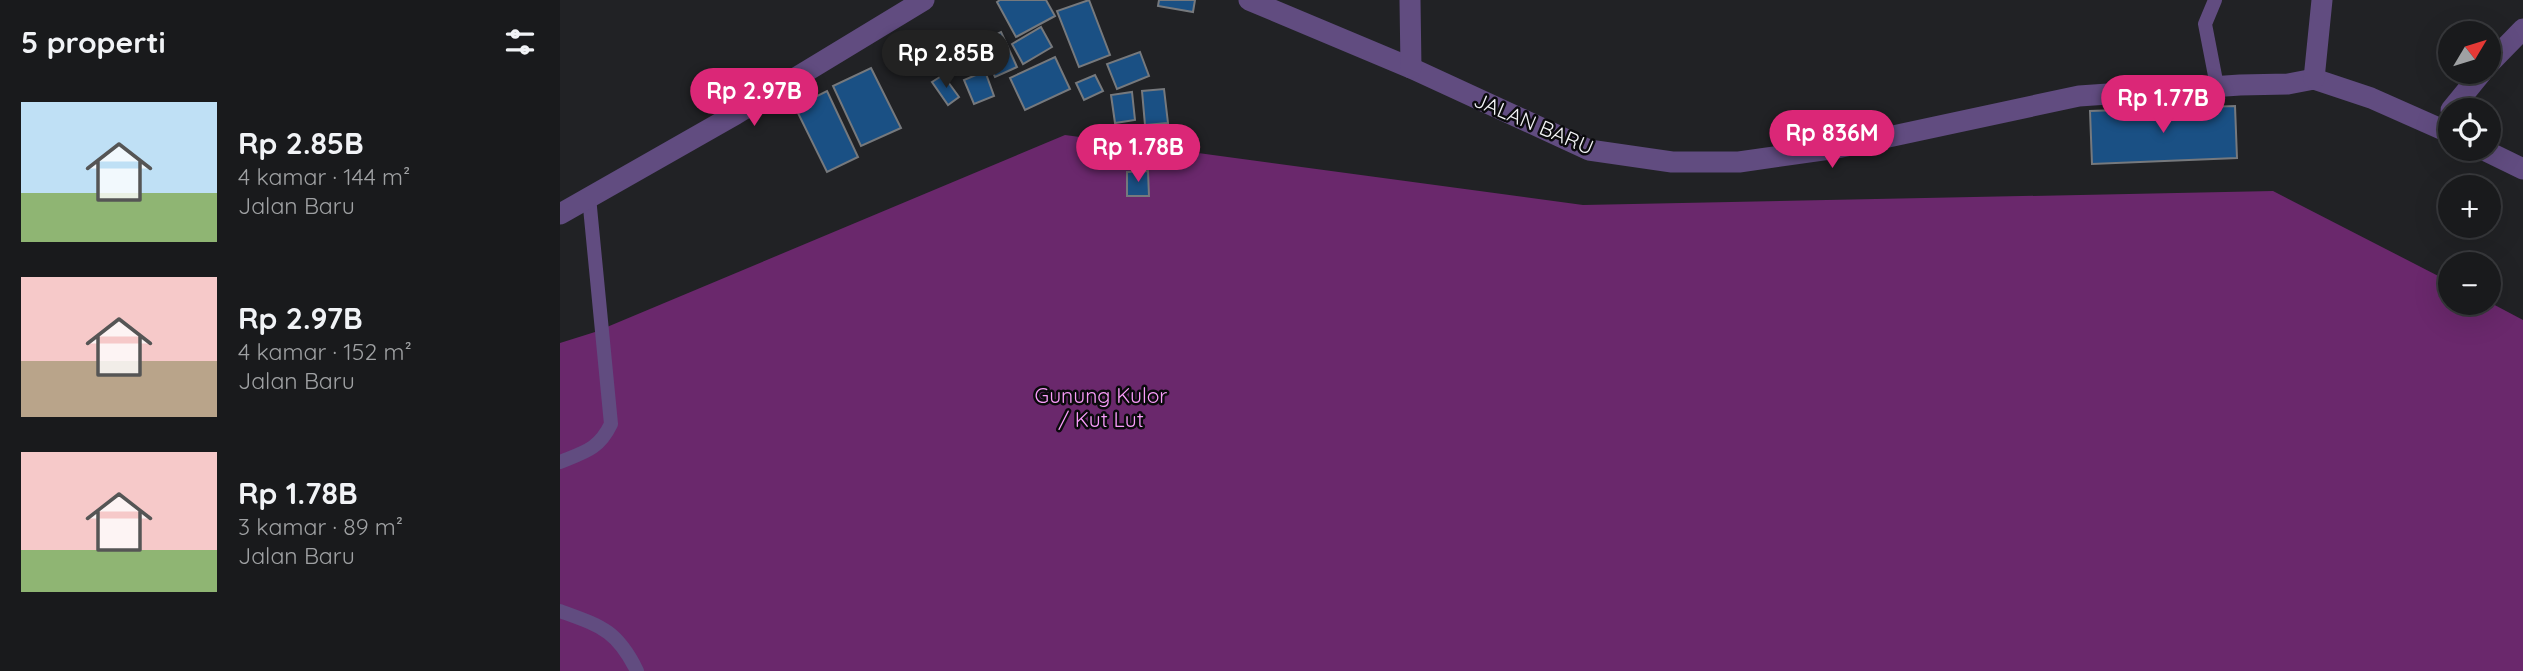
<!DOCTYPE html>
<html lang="id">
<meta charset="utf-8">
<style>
:root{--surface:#191a1c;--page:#262729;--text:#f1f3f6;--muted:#9fa1a3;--line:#37383b;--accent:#db2777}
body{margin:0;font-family:Quicksand,sans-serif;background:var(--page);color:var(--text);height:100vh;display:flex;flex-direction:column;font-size:26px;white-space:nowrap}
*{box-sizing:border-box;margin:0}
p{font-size:23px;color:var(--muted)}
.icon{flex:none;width:38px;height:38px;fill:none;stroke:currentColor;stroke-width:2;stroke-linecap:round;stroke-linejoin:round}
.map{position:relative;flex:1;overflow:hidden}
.sheet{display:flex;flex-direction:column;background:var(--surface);width:560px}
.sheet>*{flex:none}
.needle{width:46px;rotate:52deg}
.fabs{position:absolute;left:1878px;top:21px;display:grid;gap:14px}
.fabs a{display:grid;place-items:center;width:63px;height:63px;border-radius:50%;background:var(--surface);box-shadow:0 7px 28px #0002,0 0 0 2px var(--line);font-size:35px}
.price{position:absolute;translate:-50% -60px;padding:0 16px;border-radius:24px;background:var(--accent);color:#fff;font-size:23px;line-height:46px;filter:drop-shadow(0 2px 4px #0008)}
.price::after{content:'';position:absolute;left:50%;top:42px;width:21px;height:16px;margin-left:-10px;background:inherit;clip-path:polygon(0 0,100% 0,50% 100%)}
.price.active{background:#222;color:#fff}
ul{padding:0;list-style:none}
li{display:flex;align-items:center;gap:21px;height:175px;padding:0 21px}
li span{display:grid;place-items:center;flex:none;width:196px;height:140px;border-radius:0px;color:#555}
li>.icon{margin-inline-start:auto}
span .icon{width:84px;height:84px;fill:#fffc;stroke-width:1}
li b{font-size:30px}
h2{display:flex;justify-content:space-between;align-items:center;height:84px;padding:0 21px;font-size:30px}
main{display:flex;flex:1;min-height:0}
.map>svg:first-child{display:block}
</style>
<main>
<section class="sheet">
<h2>5 properti<svg class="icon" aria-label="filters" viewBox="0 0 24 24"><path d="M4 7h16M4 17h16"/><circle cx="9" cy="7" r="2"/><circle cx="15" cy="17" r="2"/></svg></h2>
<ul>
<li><span style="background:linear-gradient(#bfe0f5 65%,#8fb573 0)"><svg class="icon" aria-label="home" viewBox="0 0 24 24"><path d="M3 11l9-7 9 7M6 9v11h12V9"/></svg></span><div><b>Rp 2.85B</b><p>4 kamar · 144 m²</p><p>Jalan Baru</p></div></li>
<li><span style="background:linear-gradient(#f6c9c9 60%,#b9a48a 0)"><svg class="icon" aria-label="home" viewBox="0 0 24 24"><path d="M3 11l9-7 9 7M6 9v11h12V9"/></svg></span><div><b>Rp 2.97B</b><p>4 kamar · 152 m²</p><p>Jalan Baru</p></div></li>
<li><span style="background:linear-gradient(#f6c9c9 70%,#8fb573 0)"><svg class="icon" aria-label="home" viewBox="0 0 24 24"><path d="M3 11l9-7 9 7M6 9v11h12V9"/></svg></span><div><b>Rp 1.78B</b><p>3 kamar · 89 m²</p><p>Jalan Baru</p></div></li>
</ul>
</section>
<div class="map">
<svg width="1963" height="671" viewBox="0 0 1963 671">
<rect width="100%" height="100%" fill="#212225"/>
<polygon fill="#6a286c" points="505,135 1023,205 1713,191 1890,282 1890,303 1929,302 1963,320 1963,671 0,671 0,343 35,332"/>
<g fill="#1a5084" stroke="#76797d" stroke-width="2">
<polygon points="440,0 486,0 495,16 456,37 437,2"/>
<polygon points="529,0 550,55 519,67 497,11"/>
<polygon points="599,0 635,0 633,12 598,6"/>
<polygon points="481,27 492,47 463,64 452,44"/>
<polygon points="441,32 457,67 435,77 419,43"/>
<polygon points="580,52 589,76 557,89 547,64"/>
<polygon points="495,57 510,89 465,110 450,78"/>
<polygon points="311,68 341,128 301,146 273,86"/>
<polygon points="425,71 434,96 414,104 404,80"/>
<polygon points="383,75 399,97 388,105 372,82"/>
<polygon points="535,75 543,91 524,100 516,83"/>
<polygon points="604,89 608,123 585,125 582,91"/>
<polygon points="267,91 298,157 267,172 235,107"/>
<polygon points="572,92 575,120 555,123 551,95"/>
<polygon points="1675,106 1677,158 1532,164 1530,111"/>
<polygon points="588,171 589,196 567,196 567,172"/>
</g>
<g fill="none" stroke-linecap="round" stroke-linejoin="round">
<g stroke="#614c80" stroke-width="14">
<polyline points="1655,0 1645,24 1657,86"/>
<path d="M0,462c25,-10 39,-13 51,-38l-22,-227"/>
<path d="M0,611c41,15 57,19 77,60"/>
</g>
<g stroke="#614c80" stroke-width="21">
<polyline points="689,0 851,68 1029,150 1112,162 1179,162 1277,148 1519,96 1680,85 1728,84 1754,79 1811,98 1890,133"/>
<polyline points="850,0 851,68"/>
<polyline points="1928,65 1963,29"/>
<polyline points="1754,79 1762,0"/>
<polyline points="1891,110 1922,72"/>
<polyline points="1922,149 1963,169"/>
<polyline points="0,214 176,114 364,0"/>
</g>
</g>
<g text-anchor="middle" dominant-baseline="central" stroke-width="5" stroke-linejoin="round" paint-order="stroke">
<g font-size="21" fill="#f3f4f6" stroke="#0b0b0d">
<text transform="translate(974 123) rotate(23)">JALAN BARU</text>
</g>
<g font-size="21" fill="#fa9dfb" stroke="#0b0b0d">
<text x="541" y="395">Gunung Kulor<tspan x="541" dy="24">/ Kut Lut</tspan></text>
</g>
</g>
</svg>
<div class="fabs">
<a><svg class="needle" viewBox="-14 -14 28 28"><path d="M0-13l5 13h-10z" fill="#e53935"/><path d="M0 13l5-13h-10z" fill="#9fa1a3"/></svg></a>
<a><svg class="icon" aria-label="locate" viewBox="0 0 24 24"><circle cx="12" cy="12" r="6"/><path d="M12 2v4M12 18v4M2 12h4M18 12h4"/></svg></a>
<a>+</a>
<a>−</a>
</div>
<b class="price active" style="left:386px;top:90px">Rp 2.85B</b>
<b class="price" style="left:194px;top:128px">Rp 2.97B</b>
<b class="price" style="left:1603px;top:135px">Rp 1.77B</b>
<b class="price" style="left:1272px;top:170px">Rp 836M</b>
<b class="price" style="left:578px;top:184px">Rp 1.78B</b>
</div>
</main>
